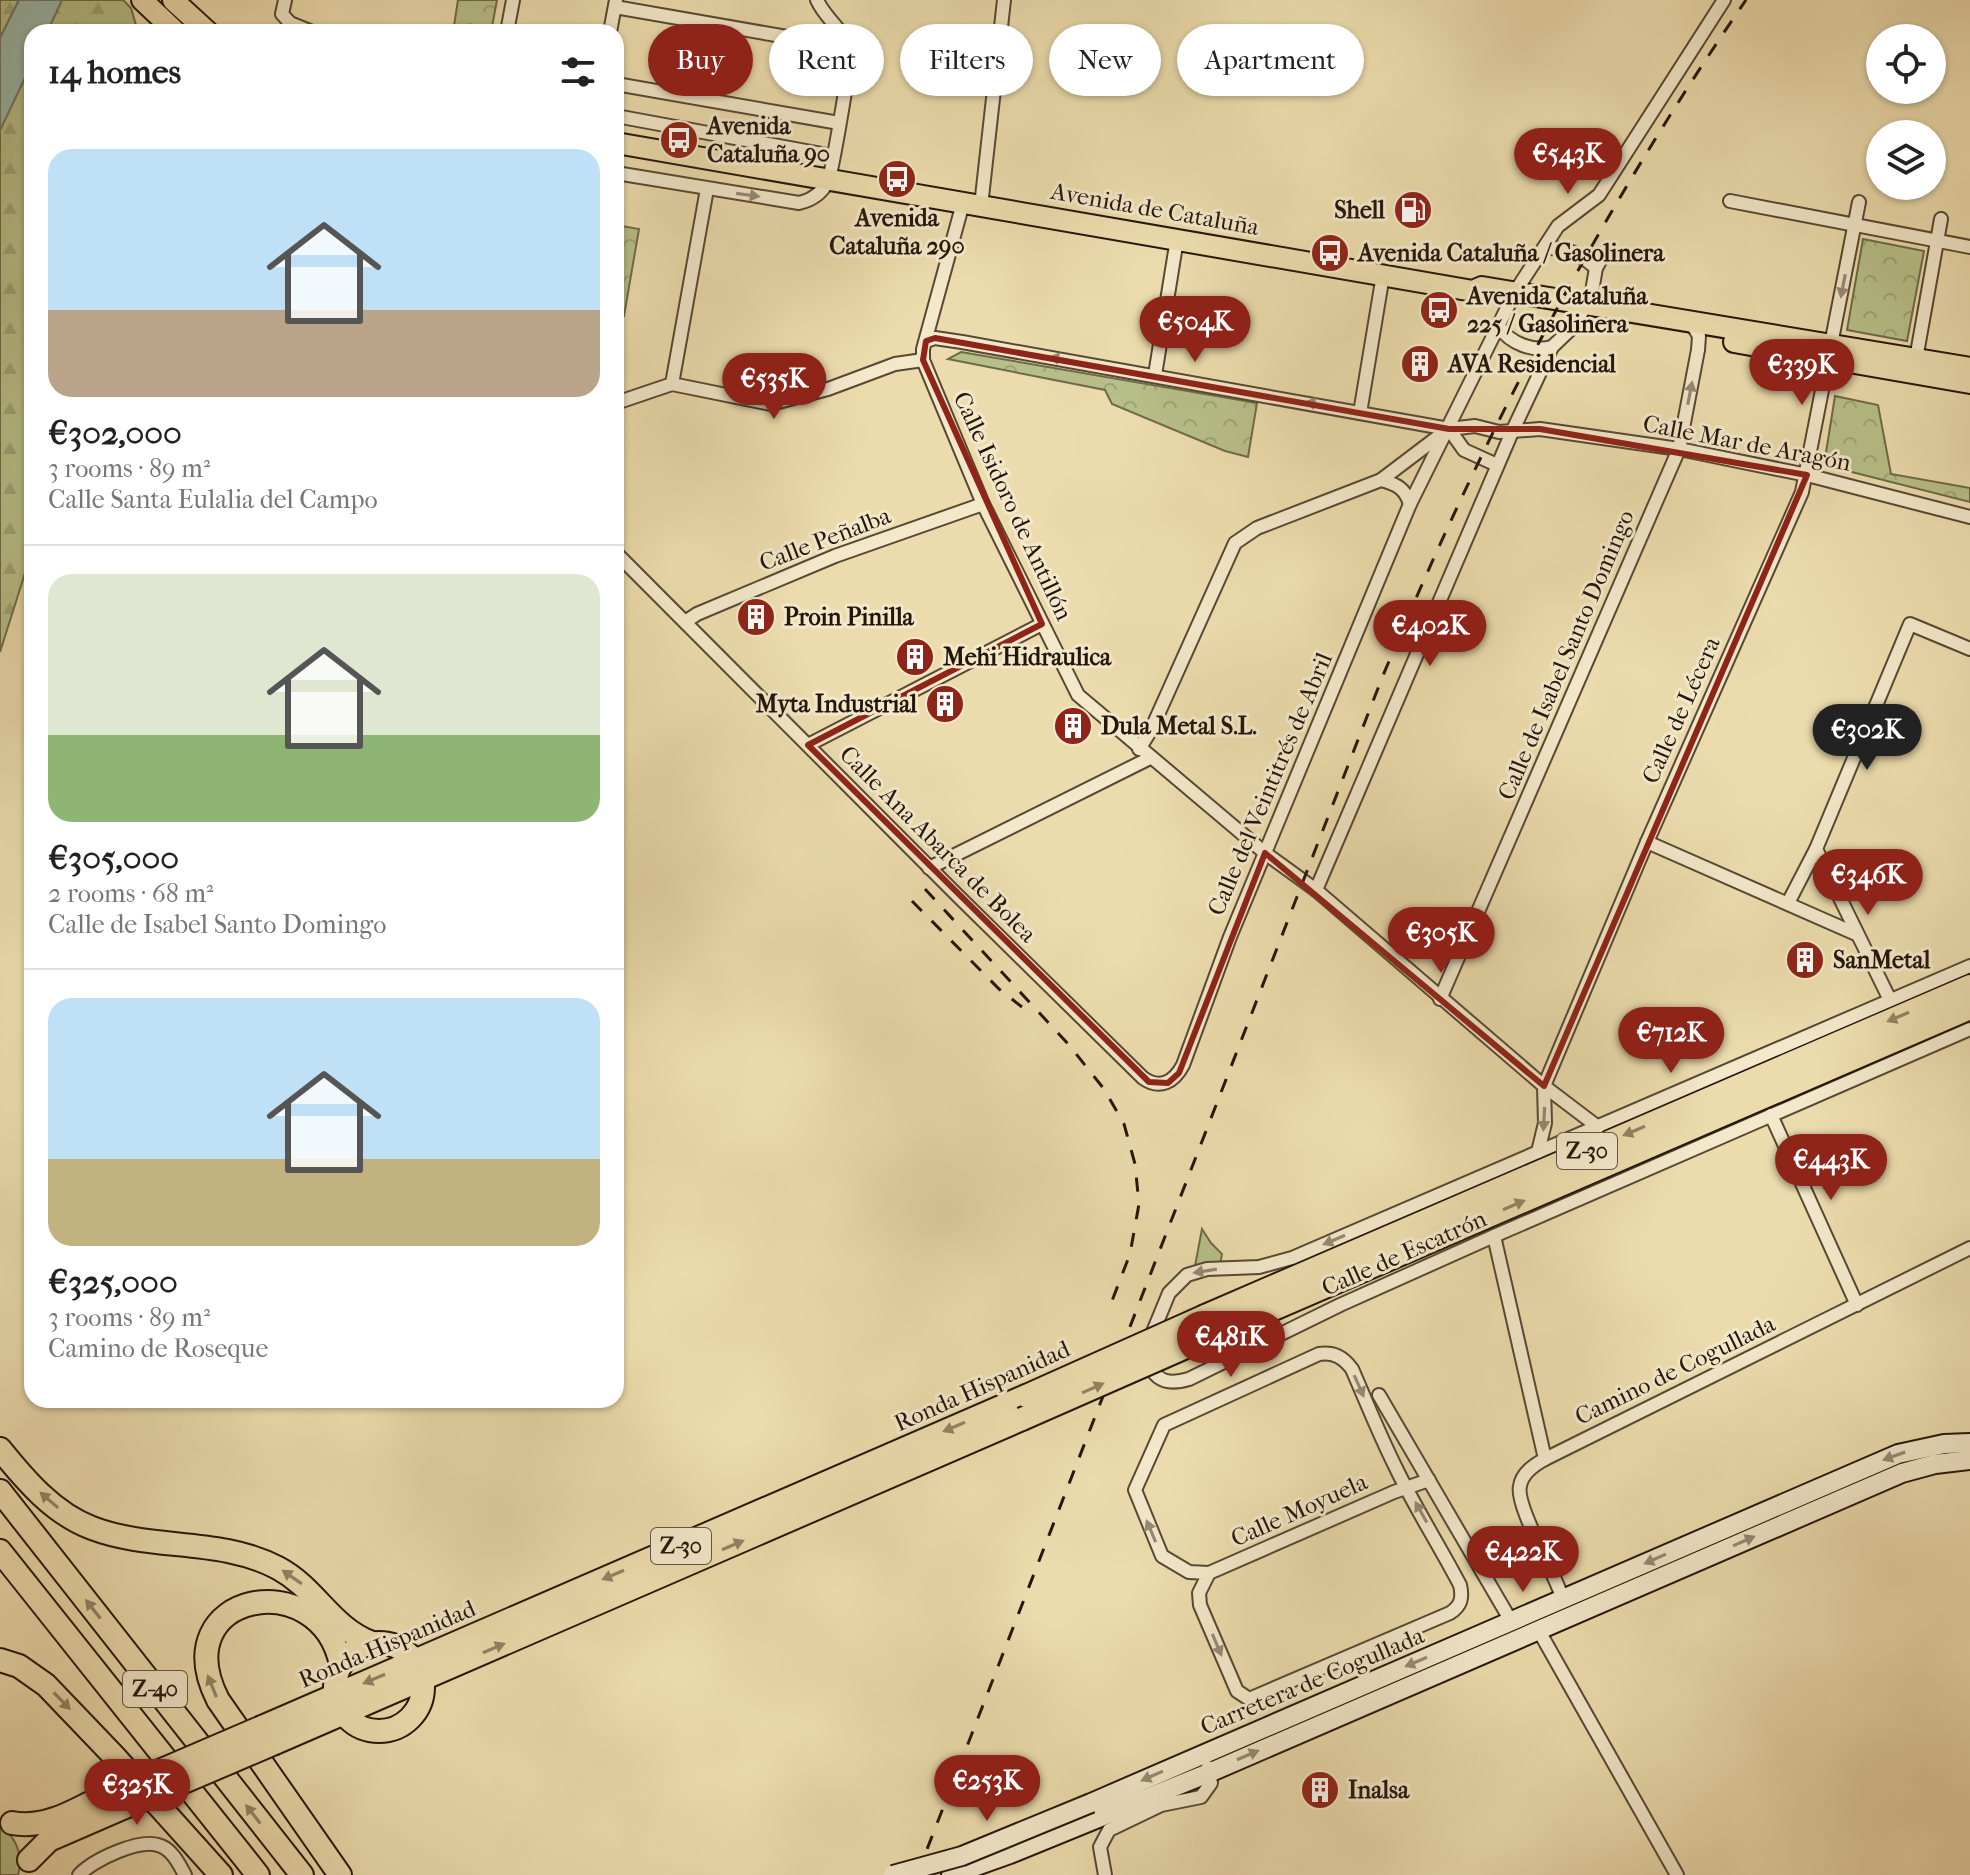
<!DOCTYPE html>
<meta charset="utf-8">
<style>
:root{--surface:#fff;--page:#f2f2f2;--text:#222;--muted:#767676;--line:#e0e0e0;--accent:#8f2418}
body{margin:0;font-family:"IM FELL French Canon",serif;background:var(--page);color:var(--text);height:100vh;display:flex;flex-direction:column;font-size:30px;white-space:nowrap}
*{box-sizing:border-box;margin:0}
p{font-size:26px;color:var(--muted)}
.icon{flex:none;width:44px;height:44px;fill:none;stroke:currentColor;stroke-width:2;stroke-linecap:round;stroke-linejoin:round}
.map{position:relative;flex:1;overflow:hidden}
.side{position:absolute;left:24px;top:24px;width:600px;height:1384px;display:flex;flex-direction:column;background:var(--surface);border-radius:24px;box-shadow:0 2px 6px #0004}
.side>*{flex:none}
.hud{position:absolute;left:648px;top:24px;width:760px;height:72px;display:flex;gap:16px}
.fabs{position:absolute;left:1866px;top:24px;display:grid;gap:16px}
.fabs a{display:grid;place-items:center;width:80px;height:80px;border-radius:50%;background:var(--surface);box-shadow:0 2px 6px #0004;font-size:40px}
.price{position:absolute;translate:-50% -68px;padding:0 18px;border-radius:28px;background:var(--accent);color:#fff;font-size:26px;line-height:52px;filter:drop-shadow(0 2px 4px #0008)}
.price::after{content:'';position:absolute;left:50%;top:48px;width:24px;height:18px;margin-left:-12px;background:inherit;clip-path:polygon(0 0,100% 0,50% 100%)}
.price.current{background:#222;color:#fff}
ul{padding:0;list-style:none}
li{display:grid;align-content:center;gap:16px;height:424px;padding:0 24px}
li+li{border-top:2px solid var(--line)}
li span{display:grid;place-items:center;height:248px;border-radius:24px;color:#555}
li>.icon{margin-inline-start:auto}
span .icon{width:144px;height:144px;fill:#fffc;stroke-width:1}
li b{font-size:34px}
h2{display:flex;justify-content:space-between;align-items:center;height:96px;padding:0 24px;font-size:34px}
.pill{padding:0 28px;border-radius:36px;background:var(--surface);box-shadow:0 2px 6px #0004;font-size:28px;line-height:72px}
.pill.current{background:var(--accent);color:#fff}
.map>svg:first-child{display:block}
</style>
<div class="map">
<svg width="1970" height="1875" viewBox="0 0 1970 1875">
<defs>
<pattern id="forest-firs" width="22" height="20" patternUnits="userSpaceOnUse" patternTransform="scale(2)"><rect width="22" height="20" fill="#b8c089"/><path d="M5 1l3.5 6h-7zM16 11l3.5 6h-7z" fill="#9ea475"/></pattern>
<pattern id="park-crowns" width="20" height="18" patternUnits="userSpaceOnUse" patternTransform="scale(2)"><rect width="20" height="18" fill="#b8c089"/><path d="M2 6a3 3 0 1 1 6 0M12 15a3 3 0 1 1 6 0" fill="none" stroke="#9ea475"/></pattern>
</defs>
<rect width="100%" height="100%" fill="#ecdcad"/>
<filter id="stains"><feTurbulence type="fractalNoise" baseFrequency=".0025" numOctaves="4"/><feColorMatrix values="0 0 0 0 .2 0 0 0 0 .09 0 0 0 0 .02 0 0 0 .5 -.17"/></filter>
<radialGradient id="worn" r=".72"><stop offset=".6" stop-color="#630" stop-opacity="0"/><stop offset="1" stop-color="#630" stop-opacity=".3"/></radialGradient>
<g fill="#b8c089" stroke="#6e6b4a" stroke-width="2">
<polygon points="1202,1229 1211,1243 1222,1254 1220,1265 1195,1266"/>
<path d="M0,1824c16,14 24,30 18,51h-18z"/>
</g>
<g fill="url(#forest-firs)" stroke="#6e6b4a" stroke-width="2">
<polygon points="0,0 19,0 0,38"/>
<polygon points="62,0 123,0 131,8 138,32 47,32"/>
<polygon points="32,63 32,551 0,652 0,130"/>
</g>
<g fill="url(#park-crowns)" stroke="#6e6b4a" stroke-width="2">
<polygon points="458,0 497,0 491,32 453,32"/>
<polygon points="616,225 639,229 624,316 616,319"/>
<polygon points="1863,239 1924,251 1907,341 1847,330"/>
<polygon points="961,352 1257,403 1248,457 1225,451 1112,404 1105,390 948,359"/>
<polygon points="1835,396 1878,405 1891,474 1970,488 1970,502 1824,465"/>
</g>
<polygon fill="#99bbad" stroke="#6b796d" stroke-width="2" points="19,0 62,0 47,32 32,32 32,63 0,130 0,38"/>
<g fill="none" stroke-linecap="round" stroke-linejoin="round">
<defs>
<g id="street">
<polyline points="285,0 282,14 290,23 312,32"/>
<path d="M615,7l195,34c18,-1 32,5 37,24"/>
<polyline points="507,32 513,0"/>
<polyline points="610,32 616,0"/>
<polyline points="616,84 839,123"/>
<polyline points="616,116 833,156"/>
<path d="M616,173l183,30c13,-3 23,-10 29,-22 4,-8 23,-120 22,-129 -4,-21 -25,-33 -33,-52"/>
<polyline points="1730,201 1970,247"/>
<polyline points="963,203 923,349 923,360 983,504 1078,695 1265,853 1316,890 1544,1086 1598,1127"/>
<polyline points="981,206 1004,0"/>
<path d="M1545,248c22,-1 35,6 51,20"/>
<path d="M1499,327c12,17 34,25 53,20"/>
<polyline points="926,341 935,338 962,342 1449,429 1475,426 1499,432 1540,429 1679,449 1807,475 1970,517"/>
<polyline points="1916,359 1941,219"/>
<polyline points="1155,375 1177,239"/>
<polyline points="672,384 707,189"/>
<polyline points="616,403 672,384 771,404 828,389 895,364 923,360"/>
<polyline points="1360,413 1383,275"/>
<polyline points="1449,429 1464,450 1497,465"/>
<path d="M1381,480c15,4 24,8 29,24"/>
<path d="M616,553l340,341 187,184c17,12 31,4 40,-13l47,-128 180,-433 105,-212 43,-66 41,-31 125,-195"/>
<polyline points="685,622 697,614 835,556 983,504"/>
<polyline points="808,745 1042,624"/>
<polyline points="1139,749 1151,730 1235,543 1257,528 1381,480 1443,433"/>
<polyline points="1647,842 1856,934"/>
<polyline points="1816,849 1890,1000"/>
<polyline points="929,868 1150,758"/>
<polyline points="1316,890 1512,432 1552,347 1573,327 1591,297 1596,268 1605,252"/>
<polyline points="1788,903 1816,849 1910,624 1970,649"/>
<polyline points="1440,999 1679,449 1698,350 1699,336 1690,321"/>
<polyline points="1771,1115 1857,1305"/>
<polyline points="1538,1152 1545,1123 1544,1086 1647,842 1802,492 1859,202"/>
<polyline points="1494,1236 1545,1459"/>
<polyline points="1150,1339 1169,1293 1187,1275 1207,1269 1259,1267 1292,1258 1970,966"/>
<path d="M1148,1361c7,21 21,24 41,18l151,-74 154,-69 476,-207"/>
<polyline points="1379,1395 1511,1621"/>
<path d="M1209,1573l-10,20 1,12 37,86 12,8 201,-86c11,-7 13,-15 10,-28 -21,-40 -46,-79 -65,-119 -16,-32 -29,-65 -43,-97 -9,-12 -18,-17 -33,-15l-155,71 -29,65 27,66 27,16 20,1 185,-81 35,-12"/>
<path d="M1563,1600c-7,-26 -48,-94 -43,-114 2,-13 14,-21 25,-27l425,-211"/>
<polyline points="1539,1631 1677,1875"/>
<path d="M79,1875c14,-15 62,-38 82,-29 12,5 18,18 24,29"/>
<polyline points="1105,1875 1100,1847 1109,1830 1161,1805 1201,1797 1211,1783 1208,1767"/>
</g>
<g id="secondary">
<polyline points="1091,1803 1898,1454 1944,1444 1970,1443"/>
<polyline points="951,1875 1010,1854 1211,1772 1902,1473 1935,1464 1970,1460"/>
</g>
<g id="primary">
<polyline points="142,0 176,32"/>
<polyline points="173,0 208,32"/>
<polyline points="616,143 1473,291 1482,287 1970,368"/>
<polyline points="1734,342 1970,383"/>
</g>
<g id="highway">
<polyline points="1205,1316 1970,986"/>
<polyline points="1211,1336 1970,1008"/>
<path d="M0,1449c25,31 54,65 92,79 60,23 127,9 186,40 39,21 52,59 94,75"/>
<polyline points="0,1491 302,1875"/>
<polyline points="0,1551 258,1875"/>
<circle cx="379" cy="1687" r="44"/>
<polyline points="0,1660 19,1666 46,1685 114,1756 221,1875"/>
<polyline points="262,1727 1026,1396"/>
<polyline points="275,1743 1022,1419"/>
<path d="M12,1823c36,7 70,-17 101,-32"/>
<polyline points="29,1860 49,1840 125,1807"/>
<path d="M340,1875l-122,-175c-55,-108 103,-137 123,-35"/>
</g>
</defs>
<use href="#street" stroke="#574834" stroke-width="16"/>
<use href="#secondary" stroke="#25160c" stroke-width="22"/>
<use href="#primary" stroke="#25160c" stroke-width="24"/>
<use href="#highway" stroke="#25160c" stroke-width="26"/>
<use href="#street" stroke="#f3e8ca" stroke-width="12"/>
<use href="#secondary" stroke="#f3e8ca" stroke-width="18"/>
<use href="#primary" stroke="#ecdcad" stroke-width="20"/>
<use href="#highway" stroke="#ecdcad" stroke-width="22"/>
<g stroke="#25160c" stroke-width="3" stroke-dasharray="14 14" stroke-linecap="butt">
<polyline points="925,889 1069,1045 1104,1089 1124,1124 1135,1164 1139,1204 1130,1254 1110,1306"/>
<polyline points="912,901 999,989 1022,1007"/>
<path d="M917,1875l465,-1197c100,-241 216,-463 364,-678"/>
</g>
<defs>
<polyline id="secondary-bridge" points="893,1875 962,1856 1091,1803"/>
<g id="highway-bridge">
<polyline points="1026,1396 1205,1316"/>
<polyline points="1022,1419 1211,1336"/>
<polyline points="113,1791 262,1727"/>
<polyline points="125,1807 275,1743"/>
</g>
</defs>
<use href="#secondary-bridge" stroke="#25160c" stroke-width="22" stroke-linecap="butt"/>
<use href="#highway-bridge" stroke="#25160c" stroke-width="26" stroke-linecap="butt"/>
<use href="#secondary-bridge" stroke="#f3e8ca" stroke-width="18"/>
<use href="#highway-bridge" stroke="#ecdcad" stroke-width="22"/>
</g>
<defs><path id="oneway-solid" d="M-6-.8H1V-3.2L6.5 0L1 3.2V.8H-6Z" transform="scale(2)"/></defs>
<g fill="#968a74">
<use href="#oneway-solid" transform="translate(748 195) rotate(8)"/>
<use href="#oneway-solid" transform="translate(1843 286) rotate(101)"/>
<use href="#oneway-solid" transform="translate(1061 359) rotate(-170)"/>
<use href="#oneway-solid" transform="translate(1690 393) rotate(-79)"/>
<use href="#oneway-solid" transform="translate(1317 404) rotate(-169)"/>
<use href="#oneway-solid" transform="translate(1544 1119) rotate(93)"/>
<use href="#oneway-solid" transform="translate(1334 1240) rotate(157)"/>
<use href="#oneway-solid" transform="translate(1205 1271) rotate(171)"/>
<use href="#oneway-solid" transform="translate(1359 1386) rotate(66)"/>
<use href="#oneway-solid" transform="translate(1894 1456) rotate(160)"/>
<use href="#oneway-solid" transform="translate(1421 1512) rotate(-119)"/>
<use href="#oneway-solid" transform="translate(1151 1531) rotate(-113)"/>
<use href="#oneway-solid" transform="translate(1744 1541) rotate(-24)"/>
<use href="#oneway-solid" transform="translate(1655 1559) rotate(156)"/>
<use href="#oneway-solid" transform="translate(1217 1645) rotate(67)"/>
<use href="#oneway-solid" transform="translate(1416 1662) rotate(157)"/>
<use href="#oneway-solid" transform="translate(1248 1755) rotate(-23)"/>
<use href="#oneway-solid" transform="translate(1152 1776) rotate(156)"/>
</g>
<g fill="#928365">
<use href="#oneway-solid" transform="translate(1898 1017) rotate(157)"/>
<use href="#oneway-solid" transform="translate(1634 1131) rotate(157)"/>
<use href="#oneway-solid" transform="translate(1514 1205) rotate(-23)"/>
<use href="#oneway-solid" transform="translate(1093 1388) rotate(-24)"/>
<use href="#oneway-solid" transform="translate(954 1427) rotate(157)"/>
<use href="#oneway-solid" transform="translate(49 1500) rotate(-139)"/>
<use href="#oneway-solid" transform="translate(733 1545) rotate(-23)"/>
<use href="#oneway-solid" transform="translate(613 1575) rotate(157)"/>
<use href="#oneway-solid" transform="translate(292 1577) rotate(-145)"/>
<use href="#oneway-solid" transform="translate(93 1609) rotate(-128)"/>
<use href="#oneway-solid" transform="translate(494 1648) rotate(-23)"/>
<use href="#oneway-solid" transform="translate(374 1679) rotate(157)"/>
<use href="#oneway-solid" transform="translate(212 1686) rotate(-112)"/>
<use href="#oneway-solid" transform="translate(62 1701) rotate(46)"/>
<use href="#oneway-solid" transform="translate(253 1814) rotate(-128)"/>
</g>
<path fill="none" stroke="#8f2418" stroke-width="6" stroke-linejoin="round" d="M935,338l514,91h91l267,46 -263,611 -279,-233 -86,220 -11,10 -19,-1 -341,-337 234,-121 -119,-264 3,-19z"/>
<defs>
<symbol id="bus-disc" viewBox="-11 -11 22 22"><circle r="9.5" fill="#8f2418" stroke="#f3e8ca"/><path d="M-5-6H5V4H4V6H2V4H-2V6H-4V4H-5ZM-3.5-4V0h7V-4ZM-3.5 1.2v1.5H-2V1.2ZM2 1.2v1.5H3.5V1.2Z" fill="#fff"/></symbol>
<symbol id="fuel-disc" viewBox="-11 -11 22 22"><circle r="9.5" fill="#8f2418" stroke="#f3e8ca"/><path d="M-5.5-6h7V0h2V4h1.3V-2.5L3-4.5l.8-.8L6-3V5H2.5V1h-1V6h-7ZM-4.2-4.7v3.2H.2V-4.7Z" fill="#fff"/></symbol>
<symbol id="building-disc" viewBox="-11 -11 22 22"><circle r="9.5" fill="#8f2418" stroke="#f3e8ca"/><path d="M-4-6H4V6H1V3H-1V6H-4ZM-2.5-4.3h1.7v1.8h-1.7ZM.8-4.3h1.7v1.8H.8ZM-2.5-1h1.7V.8h-1.7ZM.8-1h1.7V.8H.8Z" fill="#fff"/></symbol>
</defs>
<g fill-rule="evenodd">
<use href="#bus-disc" x="657" y="118" width="44" height="44"/>
<use href="#bus-disc" x="875" y="157" width="44" height="44"/>
<use href="#fuel-disc" x="1391" y="188" width="44" height="44"/>
<use href="#bus-disc" x="1308" y="231" width="44" height="44"/>
<use href="#bus-disc" x="1417" y="288" width="44" height="44"/>
<use href="#building-disc" x="1398" y="342" width="44" height="44"/>
<use href="#building-disc" x="734" y="595" width="44" height="44"/>
<use href="#building-disc" x="893" y="635" width="44" height="44"/>
<use href="#building-disc" x="923" y="682" width="44" height="44"/>
<use href="#building-disc" x="1051" y="704" width="44" height="44"/>
<use href="#building-disc" x="1783" y="938" width="44" height="44"/>
<use href="#building-disc" x="1298" y="1768" width="44" height="44"/>
</g>
<g text-anchor="middle" dominant-baseline="central" stroke-width="6" stroke-linejoin="round" paint-order="stroke">
<g fill="#f3e8ca" stroke="#635545" stroke-width="2">
<rect x="1557" y="1133" width="60" height="36" rx="6"/>
<rect x="651" y="1528" width="60" height="36" rx="6"/>
<rect x="123" y="1671" width="64" height="36" rx="6"/>
</g>
<g font-size="22" font-weight="bold" fill="#25160c">
<text x="1587" y="1151">Z-30</text>
<text x="681" y="1546">Z-30</text>
<text x="155" y="1689">Z-40</text>
</g>
<g font-size="24" font-weight="bold" fill="#25160c" stroke="#f3e8ca" text-anchor="start">
<text x="707" y="126">Avenida<tspan x="707" dy="28">Cataluña 90</tspan></text>
<text x="1385" y="210" text-anchor="end">Shell</text>
<text x="897" y="218" text-anchor="middle">Avenida<tspan x="897" dy="28">Cataluña 290</tspan></text>
<text x="1358" y="253">Avenida Cataluña / Gasolinera</text>
<text x="1467" y="296">Avenida Cataluña<tspan x="1467" dy="28">225 / Gasolinera</tspan></text>
<text x="1448" y="364">AVA Residencial</text>
<text x="784" y="617">Proin Pinilla</text>
<text x="943" y="657">Mehi Hidraulica</text>
<text x="917" y="704" text-anchor="end">Myta Industrial</text>
<text x="1101" y="726">Dula Metal S.L.</text>
<text x="1833" y="960">SanMetal</text>
<text x="1348" y="1790">Inalsa</text>
</g>
<g font-size="24" fill="#25160c" stroke="#f3e8ca">
<text transform="translate(1155 209) rotate(10)">Avenida de Cataluña</text>
<text transform="translate(1747 443) rotate(11)">Calle Mar de Aragón</text>
<text transform="translate(1013 506) rotate(65)">Calle Isidoro de Antillón</text>
<text transform="translate(825 539) rotate(-21)">Calle Peñalba</text>
<text transform="translate(1566 655) rotate(-67)">Calle de Isabel Santo Domingo</text>
<text transform="translate(1681 710) rotate(-66)">Calle de Lécera</text>
<text transform="translate(1270 784) rotate(-67)">Calle del Veintitrés de Abril</text>
<text transform="translate(938 844) rotate(45)">Calle Ana Abarca de Bolea</text>
<text transform="translate(1404 1253) rotate(-24)">Calle de Escatrón</text>
<text transform="translate(1675 1370) rotate(-26)">Camino de Cogullada</text>
<text transform="translate(982 1386) rotate(-24)">Ronda Hispanidad</text>
<text transform="translate(1299 1510) rotate(-24)">Calle Moyuela</text>
<text transform="translate(387 1644) rotate(-23)">Ronda Hispanidad</text>
<text transform="translate(1312 1681) rotate(-23)">Carretera de Cogullada</text>
</g>
</g>
<rect width="100%" height="100%" filter="url(#stains)"/>
<rect width="100%" height="100%" fill="url(#worn)"/>
</svg>
<div class="fabs">
<a><svg class="icon" aria-label="locate" viewBox="0 0 24 24"><circle cx="12" cy="12" r="6"/><path d="M12 2v4M12 18v4M2 12h4M18 12h4"/></svg></a>
<a><svg class="icon" aria-label="layers" viewBox="0 0 24 24"><path d="M12 4l9 5-9 5-9-5zM3 14l9 5 9-5"/></svg></a>
</div>
<b class="price" style="left:1568px;top:196px">€543K</b>
<b class="price" style="left:1195px;top:364px">€504K</b>
<b class="price" style="left:1802px;top:407px">€339K</b>
<b class="price" style="left:774px;top:421px">€535K</b>
<b class="price" style="left:1430px;top:668px">€402K</b>
<b class="price current" style="left:1867px;top:772px">€302K</b>
<b class="price" style="left:1868px;top:917px">€346K</b>
<b class="price" style="left:1441px;top:975px">€305K</b>
<b class="price" style="left:1671px;top:1075px">€712K</b>
<b class="price" style="left:1831px;top:1202px">€443K</b>
<b class="price" style="left:1231px;top:1379px">€481K</b>
<b class="price" style="left:1523px;top:1594px">€422K</b>
<b class="price" style="left:987px;top:1823px">€253K</b>
<b class="price" style="left:137px;top:1827px">€325K</b>
<div class="hud">
<a class="pill current">Buy</a>
<a class="pill">Rent</a>
<a class="pill">Filters</a>
<a class="pill">New</a>
<a class="pill">Apartment</a>
</div>
<section class="side">
<h2>14 homes<svg class="icon" aria-label="filters" viewBox="0 0 24 24"><path d="M4 7h16M4 17h16"/><circle cx="9" cy="7" r="2"/><circle cx="15" cy="17" r="2"/></svg></h2>
<ul>
<li><span style="background:linear-gradient(#bfe0f5 65%,#b9a48a 0)"><svg class="icon" aria-label="home" viewBox="0 0 24 24"><path d="M3 11l9-7 9 7M6 9v11h12V9"/></svg></span><div><b>€302,000</b><p>3 rooms · 89 m²</p><p>Calle Santa Eulalia del Campo</p></div></li>
<li><span style="background:linear-gradient(#dfe7d0 65%,#8fb573 0)"><svg class="icon" aria-label="home" viewBox="0 0 24 24"><path d="M3 11l9-7 9 7M6 9v11h12V9"/></svg></span><div><b>€305,000</b><p>2 rooms · 68 m²</p><p>Calle de Isabel Santo Domingo</p></div></li>
<li><span style="background:linear-gradient(#bfe0f5 65%,#c2b280 0)"><svg class="icon" aria-label="home" viewBox="0 0 24 24"><path d="M3 11l9-7 9 7M6 9v11h12V9"/></svg></span><div><b>€325,000</b><p>3 rooms · 89 m²</p><p>Camino de Roseque</p></div></li>
</ul>
</section>
</div>
